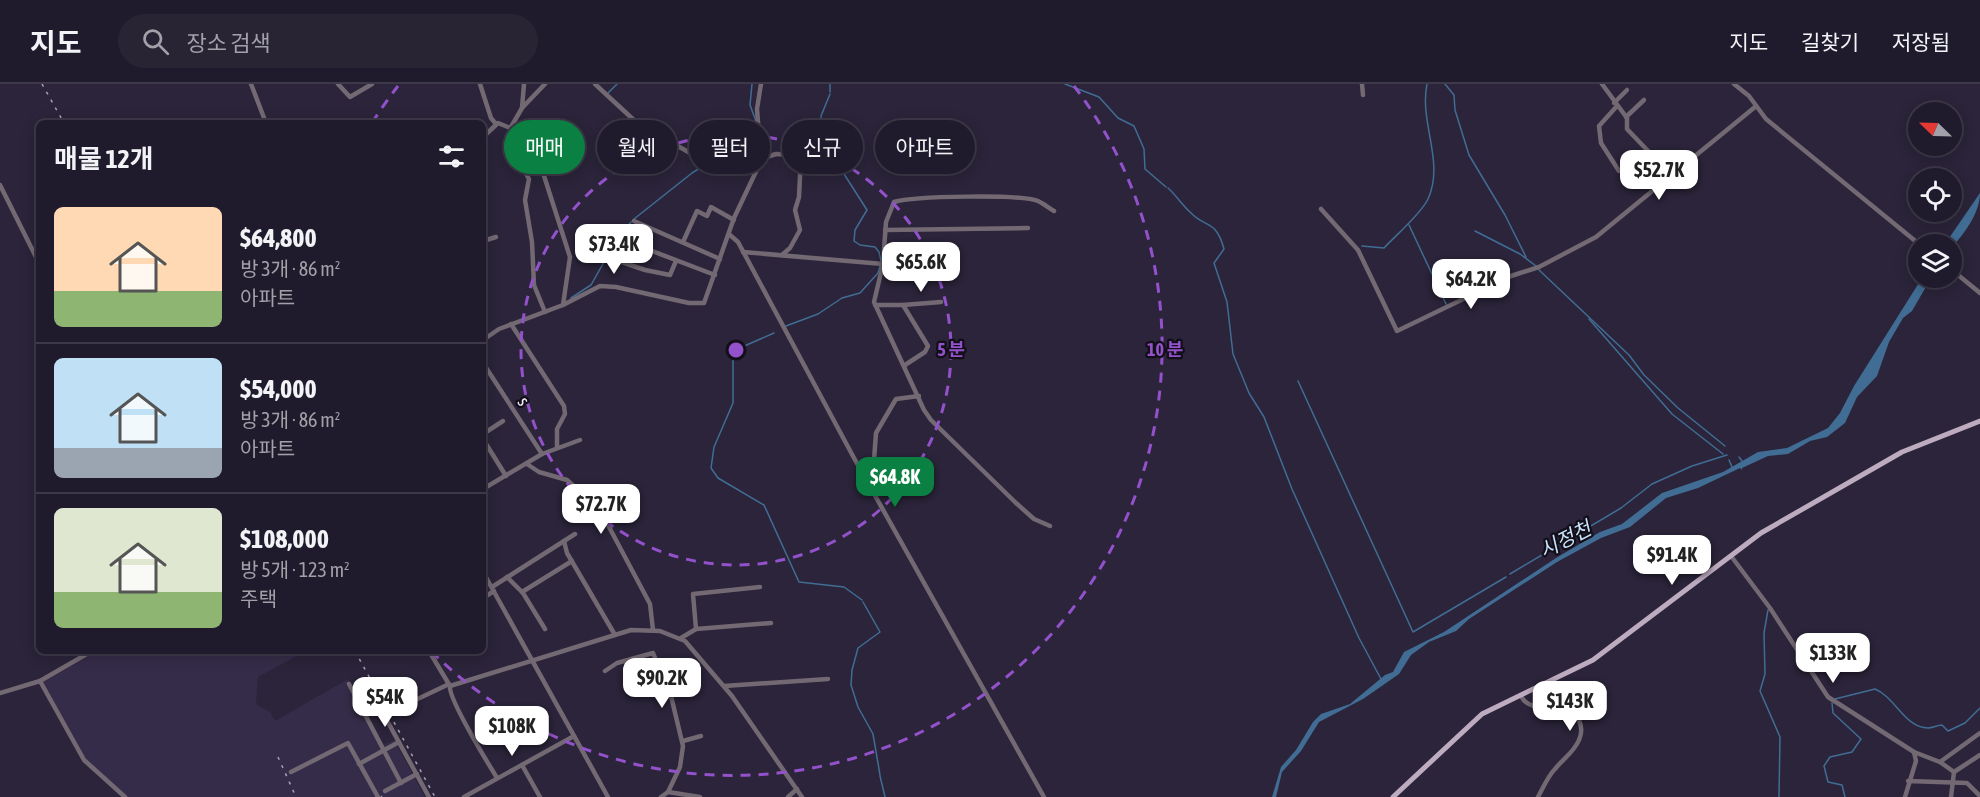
<!DOCTYPE html>
<html lang="ko">
<meta charset="utf-8">
<style>
:root{--surface:#201b2c;--page:#282434;--text:#f1f3f6;--muted:#a2a1a9;--line:#3d3948;--accent:#0b8043}
body{margin:0;font-family:"Asap Condensed","Noto Sans KR",sans-serif;background:var(--page);color:var(--text);height:100vh;display:flex;flex-direction:column;font-size:22px;white-space:nowrap}
*{box-sizing:border-box;margin:0}
p{font-size:20px;color:var(--muted)}
.icon{flex:none;width:33px;height:33px;fill:none;stroke:currentColor;stroke-width:2;stroke-linecap:round;stroke-linejoin:round}
.map{position:relative;flex:1;overflow:hidden}
.panel{position:absolute;left:36px;top:36px;width:450px;height:534px;display:flex;flex-direction:column;background:var(--surface);border-radius:9px;box-shadow:0 3px 15px #0003,0 0 0 2px var(--line)}
.panel>*{flex:none}
.banner{position:absolute;left:504px;top:36px;width:570px;height:54px;display:flex;gap:12px}
.needle{width:39px;rotate:293deg}
.buttons{position:absolute;left:1908px;top:18px;display:grid;gap:12px}
.buttons a{display:grid;place-items:center;width:54px;height:54px;border-radius:50%;background:var(--surface);box-shadow:0 3px 15px #0003,0 0 0 2px var(--line);font-size:30px}
.price{position:absolute;translate:-50% -51px;padding:0 14px;border-radius:12px;background:#fff;color:#222;font-size:20px;line-height:39px;filter:drop-shadow(0 2px 3px #0008)}
.price::after{content:'';position:absolute;left:50%;top:36px;width:18px;height:14px;margin-left:-9px;background:inherit;clip-path:polygon(0 0,100% 0,50% 100%)}
.price.active{background:var(--accent);color:#fff}
ul{padding:0;list-style:none}
li{display:flex;align-items:center;gap:18px;height:150px;padding:0 18px}
li+li{border-top:2px solid var(--line)}
li span{display:grid;place-items:center;flex:none;width:168px;height:120px;border-radius:9px;color:#555}
li>.icon{margin-inline-start:auto}
span .icon{width:72px;height:72px;fill:#fffc;stroke-width:1}
li b{font-size:26px}
h2{display:flex;justify-content:space-between;align-items:center;height:72px;padding:0 18px;font-size:26px}
.pill{padding:0 21px;border-radius:27px;background:var(--surface);box-shadow:0 3px 15px #0003,0 0 0 2px var(--line);font-size:21px;line-height:54px}
.pill.active{background:var(--accent);color:#fff}
header{display:flex;align-items:center;gap:36px;box-sizing:border-box;height:84px;padding:0 30px;background:var(--surface);border-bottom:2px solid var(--line)}
header strong{font-size:28px}
nav{display:flex;gap:33px;margin-inline-start:auto;font-size:21px}
.search{width:420px;height:54px;background:var(--page);display:flex;align-items:center;gap:15px;box-sizing:border-box;padding:0 21px;border-radius:33px;color:var(--muted);font-size:22px}
.map>svg:first-child{display:block}
</style>
<header>
<strong>지도</strong>
<div class="search"><svg class="icon" aria-label="search" viewBox="0 0 24 24"><circle cx="10" cy="10" r="6"/><path d="M15 15l6 6"/></svg>장소 검색</div>
<nav><a>지도</a><a>길찾기</a><a>저장됨</a></nav>
</header>
<div class="map">
<svg width="1980" height="713" viewBox="0 0 1980 713">
<rect width="100%" height="100%" fill="#2b243a"/>
<polygon fill="#352c49" points="98,567 306,567 258,593 256,620 270,628 275,637 348,595 383,661 394,656 425,713 127,713 85,676 43,598"/>
<g fill="#416d95">
<path d="M1980,109c0,20 -16,41 -28,54v-3h-7z"/>
<polygon points="1922,194 1931,194 1912,227 1903,234 1889,258 1877,292 1857,313 1845,339 1827,353 1810,357 1788,370 1768,372 1742,384 1742,386 1740,384 1698,404 1666,414 1630,443 1601,454 1557,478 1469,535 1456,547 1429,558 1411,571 1399,590 1363,615 1319,638 1301,667 1282,688 1276,713 1272,713 1281,683 1296,666 1313,638 1321,630 1350,620 1385,591 1393,588 1404,568 1444,548 1556,474 1600,448 1622,440 1662,409 1723,388 1758,368 1787,364 1828,344 1840,329 1854,302"/>
</g>
<g fill="none" stroke-linecap="round" stroke-linejoin="round">
<g stroke="#416d95" stroke-width="1.5">
<polyline points="752,0 750,21 756,37"/>
<polyline points="830,0 830,8"/>
<polyline points="1065,0 1099,13 1118,34 1134,42 1144,65 1145,85 1166,103"/>
<polyline points="1445,0 1454,11 1455,26 1469,71 1505,131 1526,173"/>
<polyline points="607,10 617,0"/>
<polyline points="822,51 821,32 830,10"/>
<polyline points="822,52 837,59 837,79 867,126 855,146 854,157 860,161 875,163 879,168 881,177"/>
<polyline points="742,62 757,50"/>
<path d="M1168,104c8,7 14,17 22,24 16,17 26,7 34,37l-10,14 13,39 6,52 16,39 15,24 28,72 67,149 22,41"/>
<polyline points="634,135 692,89 719,72"/>
<polyline points="1409,141 1446,220"/>
<polyline points="1475,147 1520,170 1536,182"/>
<polyline points="619,152 631,138"/>
<path d="M1362,162l22,2c12,-13 37,-34 44,-49 17,-37 -9,-76 -1,-115"/>
<polyline points="1539,186 1629,271 1644,291 1678,324 1725,362"/>
<polyline points="571,214 591,201 617,155"/>
<polyline points="1589,235 1672,330 1723,370"/>
<polyline points="786,242 818,230 842,214 860,209 878,189 880,182"/>
<polyline points="774,249 733,267 733,319 714,363 711,384 718,394 764,421 799,498 844,503 862,516"/>
<polyline points="1298,297 1413,548 1506,493"/>
<polyline points="1739,373 1742,377"/>
<polyline points="1729,376 1732,383"/>
<polyline points="1510,490 1621,424 1652,400 1692,382 1727,371"/>
<polyline points="863,518 880,548 858,564 852,586 851,601 858,623 873,650 880,691"/>
<polyline points="1768,526 1764,549 1765,590 1760,607 1780,653 1779,713"/>
<path d="M1835,615l40,-10c20,8 30,39 53,39 5,0 9,-3 14,-3l6,6 17,-8 15,-15"/>
<polyline points="1832,619 1833,629 1861,655 1852,668 1830,673 1824,682 1828,698 1842,701 1845,713"/>
<polyline points="880,692 885,713"/>
</g>
<g stroke="#736973" stroke-width="4.5">
<polyline points="251,0 266,39"/>
<polyline points="338,0 350,13 372,0"/>
<polyline points="480,0 491,34 496,40"/>
<path d="M595,0l41,38 61,35c20,6 31,-18 62,-4"/>
<polyline points="1362,0 1363,11"/>
<polyline points="1602,0 1627,34 1627,45 1671,91"/>
<polyline points="1734,0 1749,12 1766,35 1919,160"/>
<polyline points="1614,19 1627,6"/>
<polyline points="1617,22 1599,42 1601,59 1619,87"/>
<polyline points="522,24 524,0"/>
<polyline points="1626,33 1644,16"/>
<polyline points="511,43 522,24 545,0"/>
<polyline points="483,53 498,39 523,49 538,73 570,173 563,221"/>
<polyline points="761,75 776,70 801,71 799,113 795,126 800,146 790,164 782,171"/>
<polyline points="520,79 529,95 525,116 532,158 534,201 545,228"/>
<polyline points="0,101 39,179"/>
<polyline points="1321,125 1358,166 1397,247 1511,192 1539,183 1596,153 1755,23"/>
<polyline points="634,137 720,175"/>
<polyline points="885,146 1028,144"/>
<polyline points="730,151 738,158 854,374 1044,713"/>
<polyline points="618,154 715,191"/>
<polyline points="483,157 496,153"/>
<polyline points="683,158 697,127 707,132 711,123 734,136"/>
<polyline points="743,168 883,180"/>
<polyline points="607,173 645,186 670,191 676,177"/>
<polyline points="1952,186 1980,209"/>
<polyline points="875,221 903,221 928,262 925,268 905,281"/>
<polyline points="903,221 941,218"/>
<polyline points="511,240 564,322 565,330 557,345 557,364"/>
<polyline points="483,256 499,245 563,221 600,202 616,203 689,219 704,219 734,134 761,77 757,25 761,0"/>
<polyline points="483,279 542,370"/>
<polyline points="483,350 503,337"/>
<polyline points="483,355 506,392"/>
<polyline points="527,380 539,388 567,396 600,426 650,520 653,546"/>
<polyline points="872,403 876,349 896,315 919,312"/>
<polyline points="483,405 542,370 580,356"/>
<path d="M1050,442l-16,-7 -18,-16 -85,-83 -7,-10 -50,-108 9,-38 3,-42 8,-20c19,-6 127,-8 144,-1 6,3 11,7 16,10"/>
<polyline points="564,457 567,469 615,551"/>
<polyline points="1731,472 1770,524 1828,613 1914,668 1916,677 1905,713"/>
<polyline points="483,488 608,713"/>
<polyline points="507,493 523,509 545,545"/>
<polyline points="492,503 575,450"/>
<polyline points="522,508 572,477"/>
<polyline points="483,514 494,507"/>
<polyline points="696,545 693,510 760,503"/>
<polyline points="681,554 696,545 771,539"/>
<polyline points="429,567 450,602 631,546 660,547 685,557 732,612 802,713"/>
<polyline points="605,587 617,579 653,569 671,612 683,662 680,683 668,708 661,713"/>
<polyline points="40,597 84,676 125,713"/>
<polyline points="349,600 401,699"/>
<path d="M450,602c-2,13 38,77 47,92"/>
<polyline points="724,602 828,595"/>
<polyline points="0,609 40,597 92,567"/>
<path d="M1521,612c8,16 28,9 42,11 15,3 22,20 16,33 -5,12 -16,19 -24,29 -7,7 -12,19 -17,28"/>
<polyline points="683,657 701,652"/>
<polyline points="1914,668 1940,678 1954,688"/>
<polyline points="1940,678 1980,649"/>
<polyline points="359,680 399,658"/>
<polyline points="522,681 540,713"/>
<polyline points="291,688 348,659 378,713"/>
<polyline points="1908,697 1967,699 1980,712"/>
<polyline points="385,707 417,690"/>
<polyline points="668,708 700,713"/>
<polyline points="429,713 384,631 447,601"/>
<polyline points="464,713 574,652"/>
<polyline points="788,713 797,705"/>
<polyline points="1951,713 1954,688 1980,671"/>
</g>
<polyline stroke="#bdabbf" stroke-width="5" points="1393,713 1482,630 1593,576 1761,449 1902,368 1980,337"/>
<g stroke="#a6a0b2" stroke-width="1.5" stroke-dasharray="3 6" stroke-linecap="butt">
<polyline points="42,0 64,39"/>
<polyline points="355,567 435,713"/>
<polyline points="278,673 296,713"/>
<polyline points="381,712 382,713"/>
</g>
</g>
<g fill="none" stroke="#9352cb" stroke-width="3" stroke-dasharray="10 8">
<circle cx="736" cy="266" r="215"/>
<path d="M372 39A429 429 0 0 1 398 2M1074 2A429 429 0 0 1 433 569"/>
</g>
<g text-anchor="middle" dominant-baseline="central" stroke-width="4.5" stroke-linejoin="round" paint-order="stroke">
<g font-size="18" fill="#f1ecfc" stroke="#120f19">
<text transform="translate(524 317) rotate(56)">s</text>
</g>
<g font-size="20" font-style="italic" fill="#cae4fd" stroke="#120f19">
<text transform="translate(1565 455) rotate(-27)">시정천</text>
</g>
</g>
<circle cx="736" cy="266" r="9" fill="#9352cb" stroke="#120f19" stroke-width="3"/>
<g font-size="18" text-anchor="middle" font-weight="bold" fill="#9352cb" stroke="#120f19" stroke-width="4.5" stroke-linejoin="round" paint-order="stroke">
<text x="951" y="272">5 분</text>
<text x="1165" y="272">10 분</text>
</g>
</svg>
<div class="buttons">
<a><svg class="needle" viewBox="-14 -14 28 28"><path d="M0-13l5 13h-10z" fill="#e53935"/><path d="M0 13l5-13h-10z" fill="#a2a1a9"/></svg></a>
<a><svg class="icon" aria-label="locate" viewBox="0 0 24 24"><circle cx="12" cy="12" r="6"/><path d="M12 2v4M12 18v4M2 12h4M18 12h4"/></svg></a>
<a><svg class="icon" aria-label="layers" viewBox="0 0 24 24"><path d="M12 4l9 5-9 5-9-5zM3 14l9 5 9-5"/></svg></a>
</div>
<b class="price" style="left:1659px;top:117px">$52.7K</b>
<b class="price" style="left:614px;top:191px">$73.4K</b>
<b class="price" style="left:921px;top:209px">$65.6K</b>
<b class="price" style="left:1471px;top:226px">$64.2K</b>
<b class="price active" style="left:895px;top:424px">$64.8K</b>
<b class="price" style="left:601px;top:451px">$72.7K</b>
<b class="price" style="left:1672px;top:502px">$91.4K</b>
<b class="price" style="left:1833px;top:600px">$133K</b>
<b class="price" style="left:662px;top:625px">$90.2K</b>
<b class="price" style="left:385px;top:644px">$54K</b>
<b class="price" style="left:1570px;top:648px">$143K</b>
<b class="price" style="left:512px;top:673px">$108K</b>
<div class="banner">
<a class="pill active">매매</a>
<a class="pill">월세</a>
<a class="pill">필터</a>
<a class="pill">신규</a>
<a class="pill">아파트</a>
</div>
<section class="panel">
<h2>매물 12개<svg class="icon" aria-label="filters" viewBox="0 0 24 24"><path d="M4 7h16M4 17h16"/><circle cx="9" cy="7" r="2"/><circle cx="15" cy="17" r="2"/></svg></h2>
<ul>
<li><span style="background:linear-gradient(#ffd9b3 70%,#8fb573 0)"><svg class="icon" aria-label="home" viewBox="0 0 24 24"><path d="M3 11l9-7 9 7M6 9v11h12V9"/></svg></span><div><b>$64,800</b><p>방 3개 · 86 m²</p><p>아파트</p></div></li>
<li><span style="background:linear-gradient(#bfe0f5 75%,#9aa5b1 0)"><svg class="icon" aria-label="home" viewBox="0 0 24 24"><path d="M3 11l9-7 9 7M6 9v11h12V9"/></svg></span><div><b>$54,000</b><p>방 3개 · 86 m²</p><p>아파트</p></div></li>
<li><span style="background:linear-gradient(#dfe7d0 70%,#8fb573 0)"><svg class="icon" aria-label="home" viewBox="0 0 24 24"><path d="M3 11l9-7 9 7M6 9v11h12V9"/></svg></span><div><b>$108,000</b><p>방 5개 · 123 m²</p><p>주택</p></div></li>
</ul>
</section>
</div>
